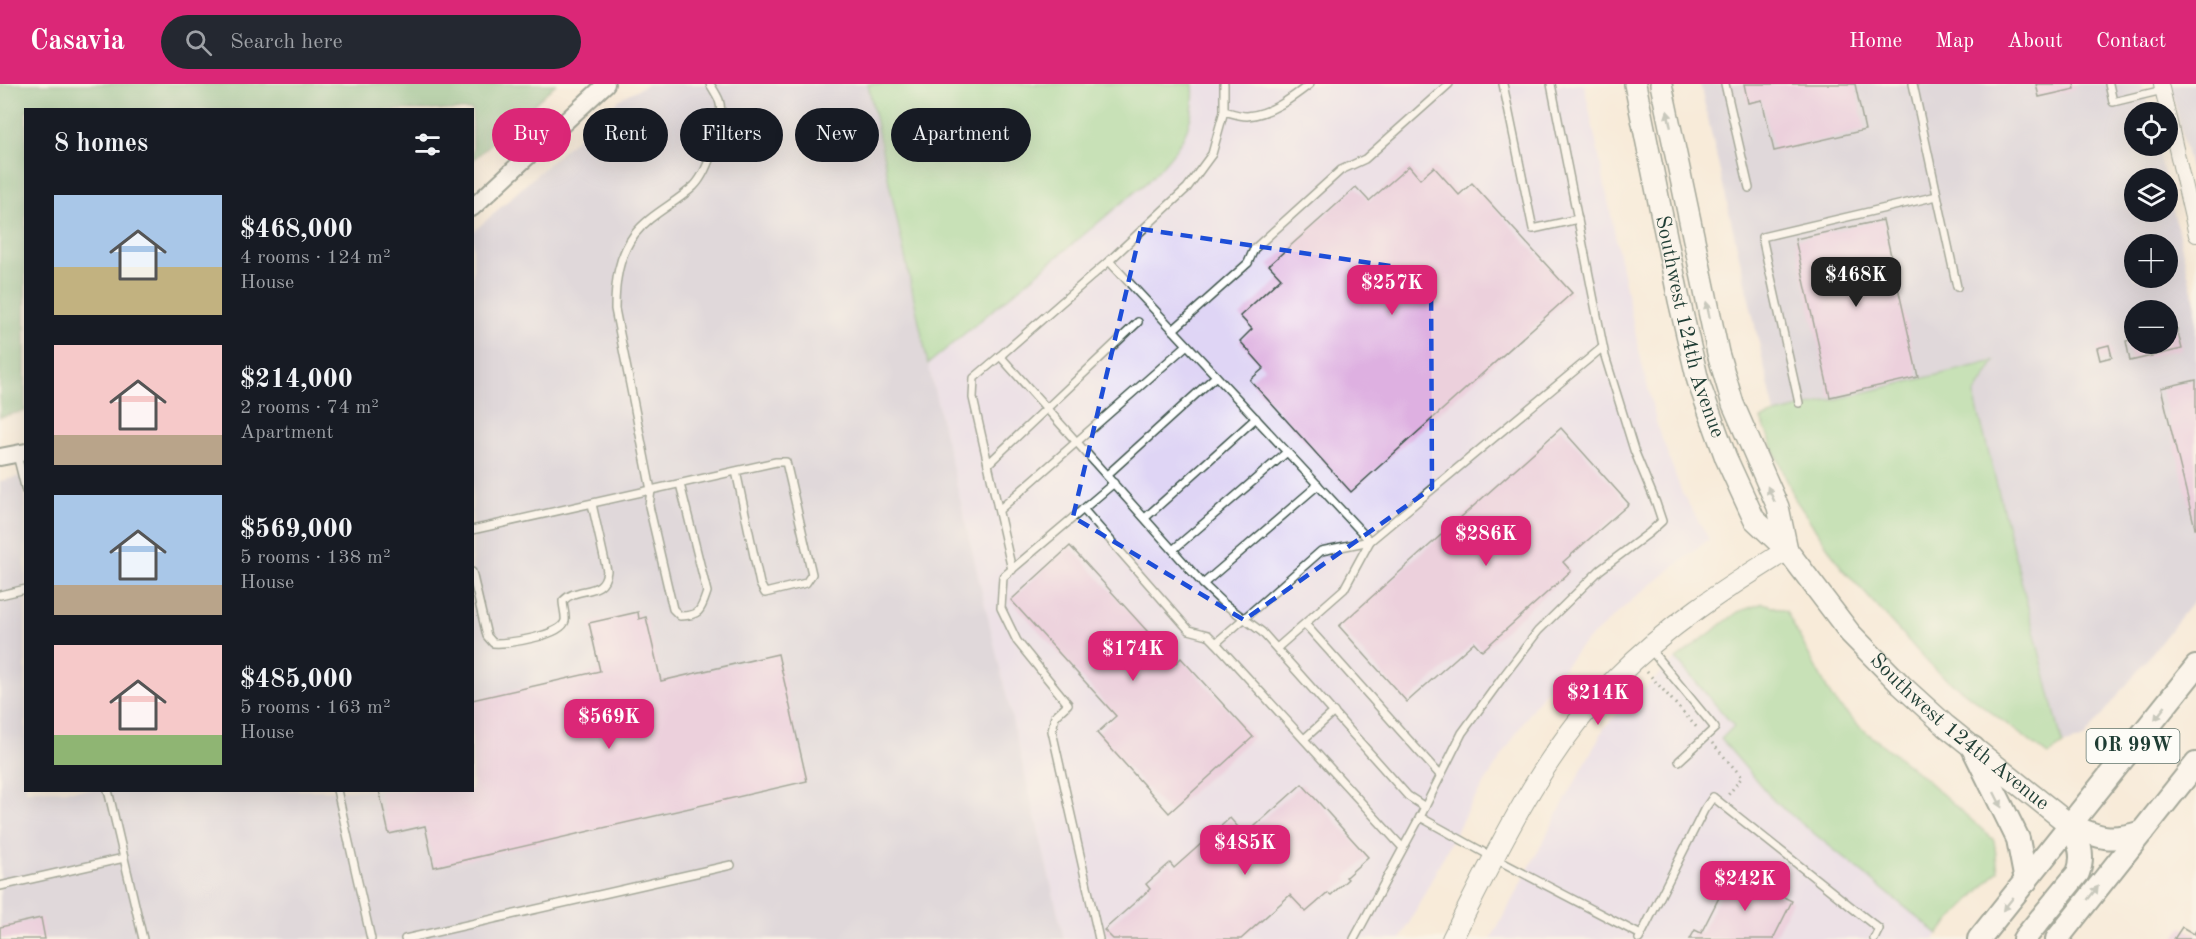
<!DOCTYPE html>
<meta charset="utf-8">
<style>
:root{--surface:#171b24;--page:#242831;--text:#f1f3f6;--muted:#9ea1a6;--accent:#db2777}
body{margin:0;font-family:"Old Standard TT",serif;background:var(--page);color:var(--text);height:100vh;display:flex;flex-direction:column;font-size:22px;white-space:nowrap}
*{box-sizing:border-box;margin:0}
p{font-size:20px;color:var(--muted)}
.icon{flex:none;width:33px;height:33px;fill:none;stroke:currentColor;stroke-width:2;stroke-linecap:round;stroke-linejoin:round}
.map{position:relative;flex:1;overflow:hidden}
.drawer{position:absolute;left:24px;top:24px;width:450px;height:684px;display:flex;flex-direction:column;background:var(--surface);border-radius:0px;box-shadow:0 6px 24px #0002}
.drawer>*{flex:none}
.top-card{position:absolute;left:492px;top:24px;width:570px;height:54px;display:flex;gap:12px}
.fabs{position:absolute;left:2124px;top:18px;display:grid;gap:12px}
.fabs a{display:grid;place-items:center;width:54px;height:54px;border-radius:50%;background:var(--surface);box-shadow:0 6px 24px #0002;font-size:30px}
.price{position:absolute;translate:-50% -51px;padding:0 14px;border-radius:12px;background:var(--accent);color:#fff;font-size:20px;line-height:39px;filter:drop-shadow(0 2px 3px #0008)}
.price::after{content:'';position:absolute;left:50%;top:36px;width:18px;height:14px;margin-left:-9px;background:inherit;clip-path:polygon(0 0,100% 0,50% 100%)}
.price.current{background:#222;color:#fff}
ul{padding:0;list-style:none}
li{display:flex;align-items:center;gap:18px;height:150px;padding:0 30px}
li span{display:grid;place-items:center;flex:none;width:168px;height:120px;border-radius:0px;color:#555}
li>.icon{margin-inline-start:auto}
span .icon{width:72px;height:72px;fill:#fffc;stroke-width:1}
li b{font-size:26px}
h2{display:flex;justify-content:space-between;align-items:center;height:72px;padding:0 30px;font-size:26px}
.chip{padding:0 21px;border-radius:27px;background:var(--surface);box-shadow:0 6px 24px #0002;font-size:21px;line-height:54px}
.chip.current{background:var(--accent);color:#fff}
header{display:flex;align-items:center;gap:36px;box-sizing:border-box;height:84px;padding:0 30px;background:var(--accent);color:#fff}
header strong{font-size:28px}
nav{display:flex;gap:33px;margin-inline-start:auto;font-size:21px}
.search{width:420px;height:54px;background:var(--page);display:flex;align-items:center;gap:15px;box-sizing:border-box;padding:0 21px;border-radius:33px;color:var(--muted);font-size:22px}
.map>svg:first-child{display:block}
</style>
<header>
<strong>Casavia</strong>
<div class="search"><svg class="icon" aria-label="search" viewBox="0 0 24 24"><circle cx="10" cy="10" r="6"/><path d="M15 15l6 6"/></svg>Search here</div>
<nav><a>Home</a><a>Map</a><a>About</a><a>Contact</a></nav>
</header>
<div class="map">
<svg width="2196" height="855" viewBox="0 0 2196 855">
<rect width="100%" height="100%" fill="#fdfcf7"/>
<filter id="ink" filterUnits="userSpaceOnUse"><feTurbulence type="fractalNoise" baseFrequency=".0167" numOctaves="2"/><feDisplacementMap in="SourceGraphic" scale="12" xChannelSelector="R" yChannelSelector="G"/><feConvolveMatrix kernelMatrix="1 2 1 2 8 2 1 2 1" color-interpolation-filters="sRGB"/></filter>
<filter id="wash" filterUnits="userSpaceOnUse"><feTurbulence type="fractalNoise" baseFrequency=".008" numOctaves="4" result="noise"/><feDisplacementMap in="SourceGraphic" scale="24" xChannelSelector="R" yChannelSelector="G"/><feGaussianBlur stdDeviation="1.35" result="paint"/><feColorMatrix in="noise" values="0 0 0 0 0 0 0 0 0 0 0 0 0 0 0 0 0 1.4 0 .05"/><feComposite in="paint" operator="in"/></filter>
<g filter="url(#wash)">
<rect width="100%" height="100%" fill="#f8ebd9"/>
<g fill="#dfd5f5">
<polygon points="1193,0 1584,0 1639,267 1657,341 1682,409 1709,455 1632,516 1579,564 1536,619 1468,725 1401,855 1064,855 928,280 1147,98 1194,14"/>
<polygon points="1676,575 1735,643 1721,655 1774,717 1938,850 1934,855 1491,855 1605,642"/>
</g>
<g fill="#c3c1db" fill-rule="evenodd">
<polygon points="647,0 868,0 928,280 1064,855 0,855 0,397 25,391 26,706 472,706 473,148 620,15"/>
<path d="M1700,0h442l7,28h-15v34h23l8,32h-31v34h34v-23l28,118v291l-112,140 -21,7 -9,-11 -81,-339 21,-34 -219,53zM2134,160h34v34h-34zM2134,226h34v34h-34z"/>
<polygon points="2170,0 2196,0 2196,111"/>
</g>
<g fill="#8fd58f" stroke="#578962" stroke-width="1.5">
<path d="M868,0h325c4,45 -17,68 -46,98l-219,182z"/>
<polygon points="1995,277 1974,311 2063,661 2048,671 1934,585 1842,484 1795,415 1761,335 1775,330"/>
<polygon points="1763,519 1786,527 1833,616 1860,643 1922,692 1994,756 1998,787 1938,850 1774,717 1721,655 1734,642 1676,575 1738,528"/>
</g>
<polygon fill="#73b67a" stroke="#497a57" stroke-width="1.5" points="0,0 556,0 473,76 472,26 26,26 25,327 0,333"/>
<g id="blocks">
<g fill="#deb0e1">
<polygon points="1744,0 1855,0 1865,46 1774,67 1762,16 1748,19"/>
<polygon points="2036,0 2074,0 2075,5 2039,13"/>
<polygon points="1409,82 1420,95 1434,83 1459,111 1472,99 1572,209 1351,408 1250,296 1264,284 1240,257 1252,245 1240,232 1281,194 1269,181 1356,103 1369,117"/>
<polygon points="1883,136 1918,293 1830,313 1795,155"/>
<polygon points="2177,245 2182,265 2130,277 2126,257 2134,255 2134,260 2168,260 2168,248"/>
<polygon points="2109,261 2112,273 2100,276 2097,264"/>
<polygon points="2196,296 2196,444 2195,444 2161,304"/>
<polygon points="1561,344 1629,420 1563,478 1571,487 1482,567 1474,558 1407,618 1339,542"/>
<polygon points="1070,462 1176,579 1181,574 1253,653 1169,729 1097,649 1116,632 1011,516"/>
<polygon points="638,528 639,535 646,533 661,597 778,570 807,697 434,783 425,742 389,750 379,706 472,706 472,616 600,587 589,539"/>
<polygon points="1302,700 1368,773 1346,793 1348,795 1331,811 1328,809 1306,828 1290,811 1241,855 1113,855 1104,846 1150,805 1146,800 1170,779 1174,784 1230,734 1245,751"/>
<polygon points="1732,788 1792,817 1773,855 1690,855 1695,846 1701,849"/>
<polygon points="41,834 45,855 0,855 0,843"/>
<polygon points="2182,843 2194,850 2196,846 2196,855 2174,855"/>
</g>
</g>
</g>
<g filter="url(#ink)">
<use href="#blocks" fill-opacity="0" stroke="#40574d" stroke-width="1.5"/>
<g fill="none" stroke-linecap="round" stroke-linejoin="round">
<defs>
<g id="service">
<polyline points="1224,0 1224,27 1212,70 1187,104 1109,177 1000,272 1203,500 1223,519 1262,548 1408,712 1425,723"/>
<polyline points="1503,0 1533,145 1578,135"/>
<polyline points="1725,0 1749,104"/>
<polyline points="1913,0 1957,203"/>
<polyline points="2109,0 2113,18 2163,6"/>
<path d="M1224,27c7,2 16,5 23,5 24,-2 45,-18 63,-32"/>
<polyline points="1109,177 1370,457 1344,505 1277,564"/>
<polyline points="1173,246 1248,179 1254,165 1341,86 1365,75 1449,0"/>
<polyline points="1000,272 974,294 973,314 1012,486"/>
<polyline points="1799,319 1762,153 1937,112"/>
<polyline points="17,371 26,407"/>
<polyline points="988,380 1138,238"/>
<polyline points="1107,391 1216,292"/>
<path d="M680,400l27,108c-6,18 -7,24 -27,24l-7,-7 -24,-103 2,-16 -36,-181c0,-26 3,-52 19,-74 16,-21 41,-31 60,-49 14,-14 32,-67 25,-86 -2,-5 -6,-11 -9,-16"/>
<polyline points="1083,425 1189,546 1208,551 1216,559 1402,763"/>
<polyline points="999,426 1187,261"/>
<polyline points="1145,434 1256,334"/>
<polyline points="472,446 776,378 786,378 812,490 806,499 765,509 760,500 736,387"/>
<polyline points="1174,465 1287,368"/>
<path d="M472,488l15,64 6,7c14,1 68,-7 72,-22 1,-6 -2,-14 -2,-20 14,-16 41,-3 44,-30l-15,-67"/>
<polyline points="1203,500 1318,401"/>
<polyline points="0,511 26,505"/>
<polyline points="1305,540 1440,691"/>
<polyline points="1216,559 1321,467 1370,457 1603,263"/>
<polyline points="1650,565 1715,644 1679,677"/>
<polyline points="1304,655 1334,628"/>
<polyline points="108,706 143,855"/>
<polyline points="337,706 371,855"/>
<polyline points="1420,733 1494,774 1641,851"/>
<polyline points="0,802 124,774"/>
<polyline points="405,855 731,781"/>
<polyline points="1099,855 1052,647 1055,632 1068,620 1017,557 1001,524 1003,493 1114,399"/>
<polyline points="1354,855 1420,733 1462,649 1502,594 1538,547 1600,486 1649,449 1662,437 1656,419 1634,366 1605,272 1551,0"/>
<polyline points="1639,855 1704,726 1713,713 1879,845 1874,855"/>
</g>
<polyline id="minor" points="2161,0 2196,151"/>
<g id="tertiary">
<polyline points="472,124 606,0"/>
<polyline points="0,373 26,368"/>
</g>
<path id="secondary" d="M1452,855c47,-92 91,-187 164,-261 51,-52 110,-90 171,-128"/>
<g id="primary">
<path id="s1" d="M1635,0l44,216 19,81 28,77 28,61 33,31 63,83 51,52 45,41 124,99"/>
<polyline points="1661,0 1718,269 1733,320 1778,423 1787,466"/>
</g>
<g id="trunk">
<polyline points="1973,664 2018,755 2026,797"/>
<path d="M2070,741c29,13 41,17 72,7"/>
<polyline points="1979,855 2196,583"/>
<path d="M2024,855l54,-66c7,-19 1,-31 -8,-48"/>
<polyline points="2057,855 2196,680"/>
</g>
</defs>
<use href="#service" stroke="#40574d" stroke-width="10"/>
<use href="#minor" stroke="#40574d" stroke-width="16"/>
<use href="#tertiary" stroke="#40574d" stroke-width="20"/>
<use href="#secondary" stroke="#40574d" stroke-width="22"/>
<use href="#primary" stroke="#40574d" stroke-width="24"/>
<use href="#trunk" stroke="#40574d" stroke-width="26"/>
<g stroke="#40574d" stroke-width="3" stroke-dasharray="1.5 4.5" stroke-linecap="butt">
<polyline points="1647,588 1699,646"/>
<polyline points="1712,659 1742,693 1728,711"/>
</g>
<use href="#service" stroke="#fff" stroke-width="7"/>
<use href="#minor" stroke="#fff" stroke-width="14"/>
<use href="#tertiary" stroke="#fff" stroke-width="16"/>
<use href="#secondary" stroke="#fff" stroke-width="20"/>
<use href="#primary" stroke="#fff" stroke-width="21"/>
<use href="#trunk" stroke="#fff" stroke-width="22"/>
</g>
<defs><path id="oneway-solid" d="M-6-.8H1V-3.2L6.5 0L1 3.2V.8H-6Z" transform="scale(1.5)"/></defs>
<g fill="#8f9e9a">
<use href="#oneway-solid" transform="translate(1669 35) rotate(-102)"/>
<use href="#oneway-solid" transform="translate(1708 226) rotate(-102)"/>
<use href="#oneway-solid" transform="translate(1771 410) rotate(-115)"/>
<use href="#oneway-solid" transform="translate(2160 629) rotate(128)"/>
<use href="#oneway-solid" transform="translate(1998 716) rotate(64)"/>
<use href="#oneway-solid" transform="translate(2093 809) rotate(-52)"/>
<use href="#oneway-solid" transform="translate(2008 820) rotate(129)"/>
</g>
</g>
<path d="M0 0H2196V855H0ZM1141,145l290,43 1,216 -188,132 -171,-103z" fill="#f8ebd9" fill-opacity=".55" fill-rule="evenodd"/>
<path fill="none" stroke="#1d4ed8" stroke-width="4.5" stroke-dasharray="12 8" stroke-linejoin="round" d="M1141,145l290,43 1,216 -188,132 -171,-103z"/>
<g text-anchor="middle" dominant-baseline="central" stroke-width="5" stroke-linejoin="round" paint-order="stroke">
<rect fill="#fdfcf7" stroke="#62766e" stroke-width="1.5" x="2086.5" y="645" width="93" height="34" rx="4.5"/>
<g font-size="20" font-weight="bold" fill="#1f3d34">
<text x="2133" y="662">OR 99W</text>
</g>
<g font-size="21" fill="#1f3d34" stroke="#fdfcf7">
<text stroke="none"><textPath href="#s1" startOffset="249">Southwest 124th Avenue</textPath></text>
<text stroke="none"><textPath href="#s1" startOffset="750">Southwest 124th Avenue</textPath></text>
</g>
</g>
</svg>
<div class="fabs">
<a><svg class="icon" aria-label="locate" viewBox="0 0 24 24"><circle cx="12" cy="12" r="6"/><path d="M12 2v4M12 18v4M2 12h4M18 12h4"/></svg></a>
<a><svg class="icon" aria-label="layers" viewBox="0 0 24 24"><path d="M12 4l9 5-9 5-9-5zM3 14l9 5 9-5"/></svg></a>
<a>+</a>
<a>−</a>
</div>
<b class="price current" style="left:1856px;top:224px">$468K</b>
<b class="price" style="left:1392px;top:232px">$257K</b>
<b class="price" style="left:1486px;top:483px">$286K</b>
<b class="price" style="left:1133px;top:598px">$174K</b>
<b class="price" style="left:1598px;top:642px">$214K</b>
<b class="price" style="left:609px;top:666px">$569K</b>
<b class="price" style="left:1245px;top:792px">$485K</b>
<b class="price" style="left:1745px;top:828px">$242K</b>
<div class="top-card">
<a class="chip current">Buy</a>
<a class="chip">Rent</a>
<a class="chip">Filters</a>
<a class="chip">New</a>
<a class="chip">Apartment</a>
</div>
<section class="drawer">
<h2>8 homes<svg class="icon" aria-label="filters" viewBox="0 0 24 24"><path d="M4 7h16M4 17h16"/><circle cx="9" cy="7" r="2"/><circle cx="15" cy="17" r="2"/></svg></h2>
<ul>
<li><span style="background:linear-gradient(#a9c7e8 60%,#c2b280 0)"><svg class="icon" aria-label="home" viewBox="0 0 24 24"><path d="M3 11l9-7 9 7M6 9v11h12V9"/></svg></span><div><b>$468,000</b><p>4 rooms · 124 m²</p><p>House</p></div></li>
<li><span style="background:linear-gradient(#f6c9c9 75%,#b9a48a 0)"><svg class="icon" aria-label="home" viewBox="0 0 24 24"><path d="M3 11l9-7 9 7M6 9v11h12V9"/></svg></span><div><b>$214,000</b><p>2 rooms · 74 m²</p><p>Apartment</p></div></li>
<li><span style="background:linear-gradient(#a9c7e8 75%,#b9a48a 0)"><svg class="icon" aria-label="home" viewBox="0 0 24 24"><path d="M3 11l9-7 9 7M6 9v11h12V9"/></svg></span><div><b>$569,000</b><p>5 rooms · 138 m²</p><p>House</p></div></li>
<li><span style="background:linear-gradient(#f6c9c9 75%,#8fb573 0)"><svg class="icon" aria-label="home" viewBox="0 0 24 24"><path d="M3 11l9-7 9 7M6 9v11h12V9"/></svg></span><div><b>$485,000</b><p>5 rooms · 163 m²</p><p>House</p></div></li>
</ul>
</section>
</div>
